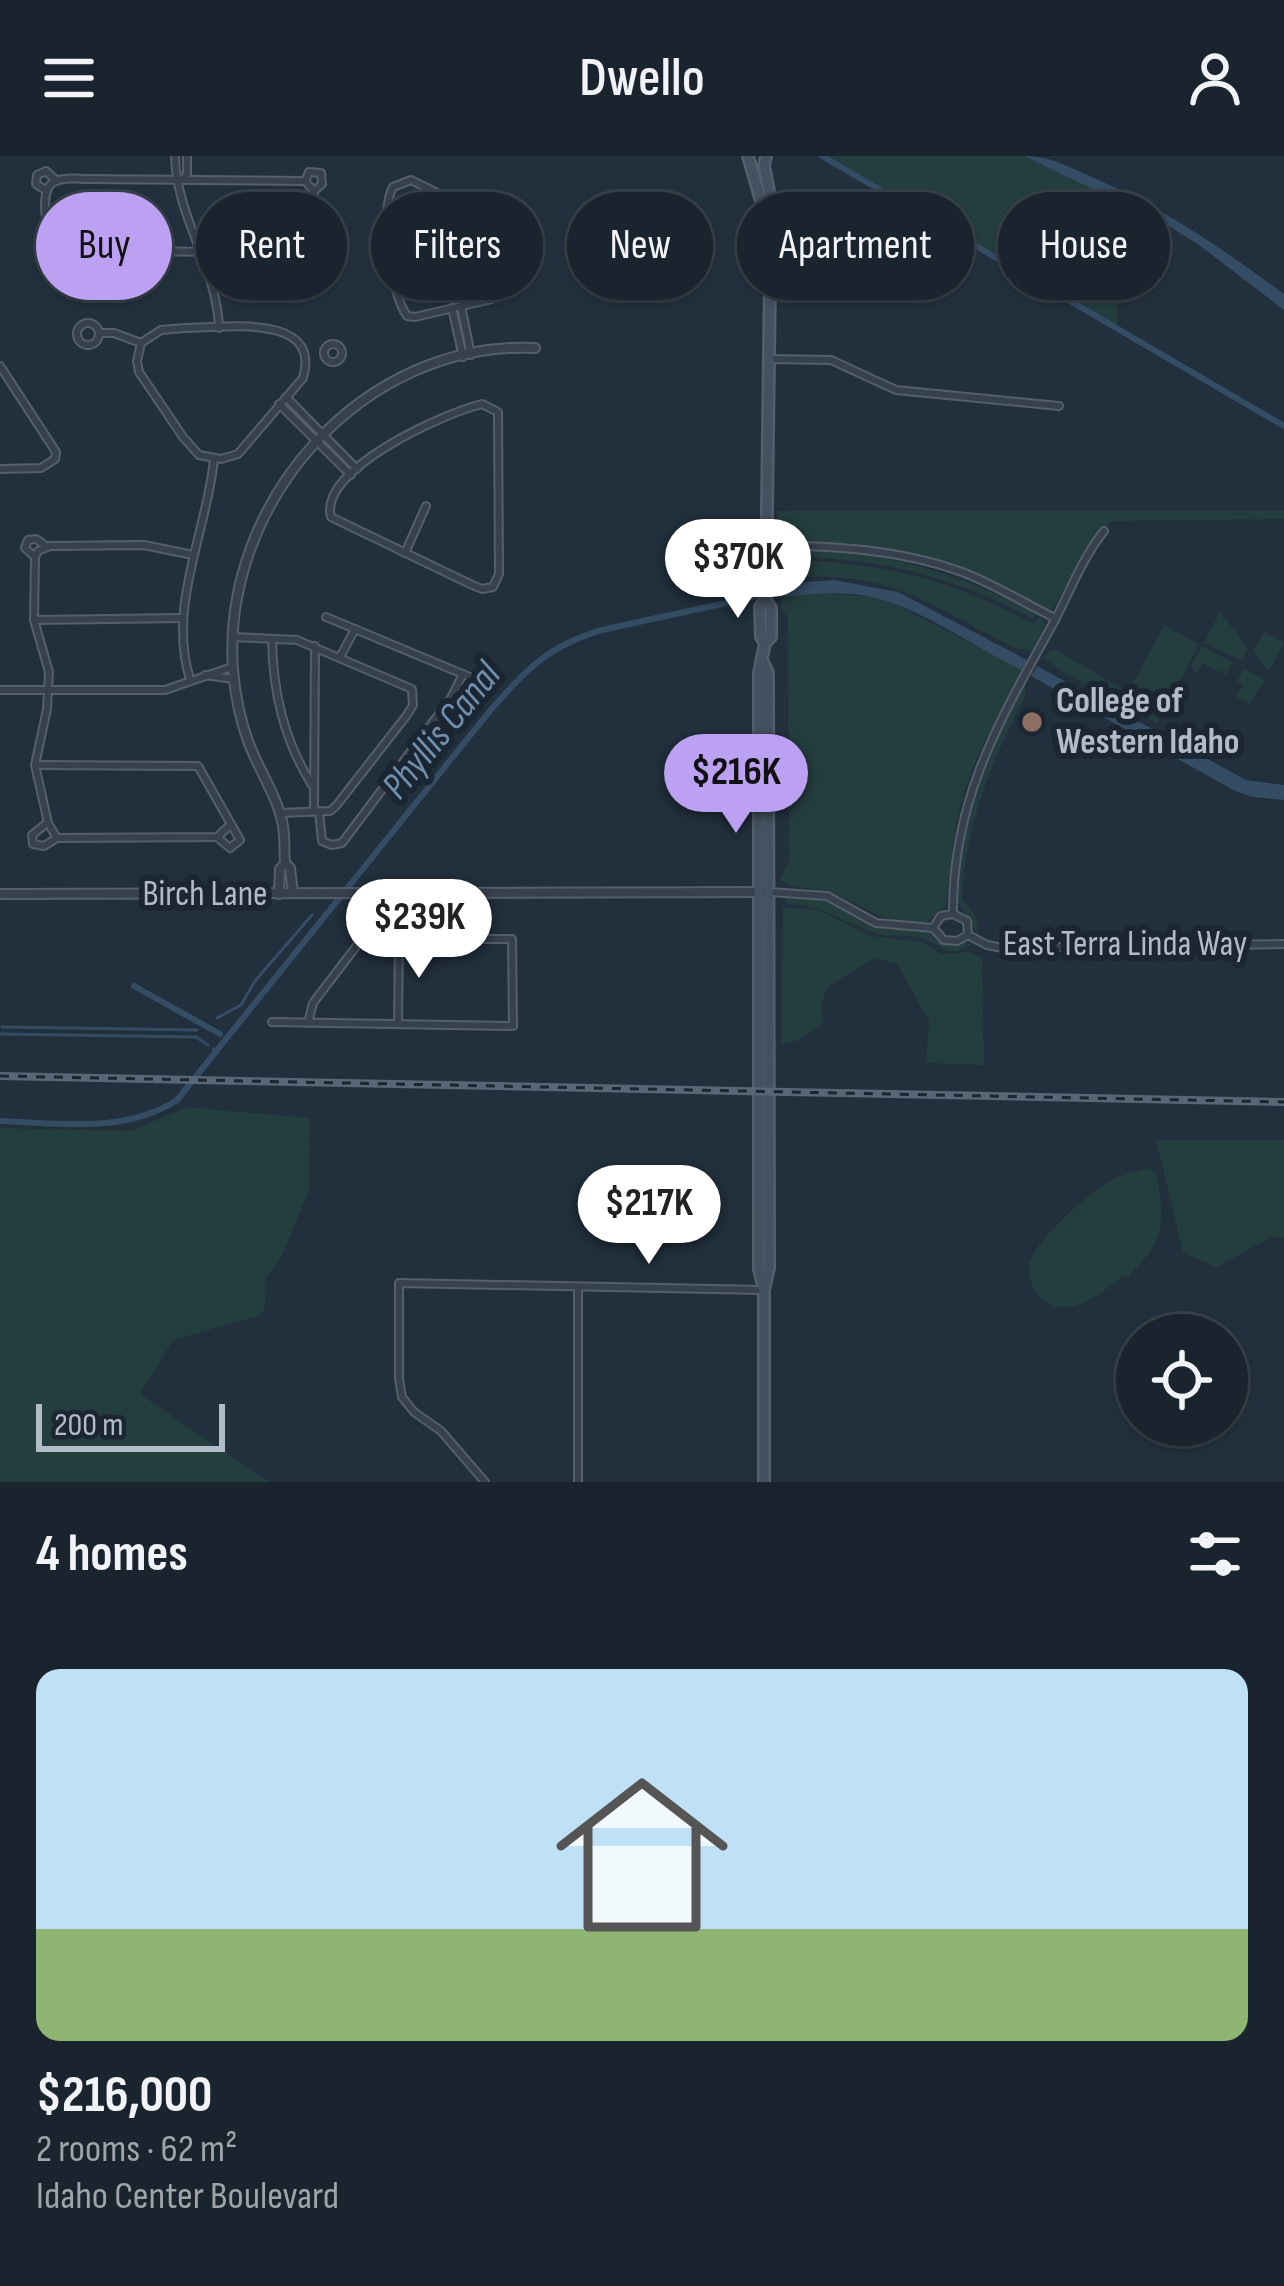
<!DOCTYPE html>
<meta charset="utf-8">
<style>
:root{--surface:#1a242e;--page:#27303a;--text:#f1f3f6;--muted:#9fa4aa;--line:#38414a;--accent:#bca0f2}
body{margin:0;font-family:"Sofia Sans Condensed",sans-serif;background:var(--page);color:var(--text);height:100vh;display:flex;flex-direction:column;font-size:45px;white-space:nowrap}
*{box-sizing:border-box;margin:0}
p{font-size:39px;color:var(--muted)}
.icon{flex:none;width:66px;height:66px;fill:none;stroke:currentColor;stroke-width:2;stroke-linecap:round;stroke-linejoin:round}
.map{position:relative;height:1326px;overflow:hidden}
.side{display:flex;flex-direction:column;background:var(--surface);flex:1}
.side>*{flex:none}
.hud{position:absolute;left:36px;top:36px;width:1212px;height:108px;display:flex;gap:24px}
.fabs{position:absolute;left:1116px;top:1158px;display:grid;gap:24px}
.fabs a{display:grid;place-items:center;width:132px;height:132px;border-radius:50%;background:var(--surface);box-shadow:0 3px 9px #0004,0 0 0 3px var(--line);font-size:60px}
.scale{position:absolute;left:36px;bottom:30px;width:189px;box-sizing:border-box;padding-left:12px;border:6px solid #b2bcc9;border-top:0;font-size:33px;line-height:42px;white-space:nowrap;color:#b2bcc9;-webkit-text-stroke:9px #1b2632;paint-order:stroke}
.price{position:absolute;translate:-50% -102px;padding:0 27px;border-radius:42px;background:#fff;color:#222;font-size:39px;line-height:78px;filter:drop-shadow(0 3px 6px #0008)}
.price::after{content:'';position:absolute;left:50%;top:72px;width:36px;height:27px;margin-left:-18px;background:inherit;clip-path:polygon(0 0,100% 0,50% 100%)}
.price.current{background:var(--accent);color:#111}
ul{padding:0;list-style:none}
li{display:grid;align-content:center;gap:24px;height:636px;padding:0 36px}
li span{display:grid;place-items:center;height:372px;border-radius:24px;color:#555}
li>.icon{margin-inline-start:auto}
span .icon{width:216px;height:216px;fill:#fffc;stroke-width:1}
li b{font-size:51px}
h2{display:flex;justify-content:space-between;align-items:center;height:144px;padding:0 36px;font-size:51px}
.chip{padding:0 42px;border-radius:54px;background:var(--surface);box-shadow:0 3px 9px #0004,0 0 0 3px var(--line);font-size:42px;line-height:108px}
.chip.current{background:var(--accent);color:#111}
header{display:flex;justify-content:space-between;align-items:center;height:156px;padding:0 36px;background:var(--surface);font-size:54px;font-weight:600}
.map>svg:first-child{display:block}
</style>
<header><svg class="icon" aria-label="menu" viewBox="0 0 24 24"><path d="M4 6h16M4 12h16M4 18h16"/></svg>Dwello<svg class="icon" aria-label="person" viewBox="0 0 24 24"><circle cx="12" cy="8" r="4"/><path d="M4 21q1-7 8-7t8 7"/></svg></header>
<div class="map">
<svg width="1284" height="1326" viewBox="0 0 1284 1326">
<rect width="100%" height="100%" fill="#22303d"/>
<g fill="#243d3e">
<polygon points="824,0 1024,0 1117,42 1117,171"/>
<polygon points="778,355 1284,355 1284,363 1113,365 1096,377 1052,454 949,408 849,387 789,385 778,377"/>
<path d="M786,395c91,-3 171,20 250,63l-2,5c-82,-43 -158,-62 -250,-62z"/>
<path d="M781,404c98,1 167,18 253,64l6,-8 6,9 -13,27 -15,-3c-92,-44 -127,-82 -237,-70z"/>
<path d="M819,437l54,4 22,7 127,66c-11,29 -31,57 -44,86 -22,48 -27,98 -32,150l-19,16c-51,4 -60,-19 -103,-31 -18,-5 -32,-1 -44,-12l9,-19 -1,-244 -7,-7v-12z"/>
<polygon points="1220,456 1248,492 1241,504 1204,487"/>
<polygon points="1164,469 1199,489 1157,567 1066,518 1042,501 1054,493 1128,536"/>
<polygon points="1264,476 1284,487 1269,516 1253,495"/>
<polygon points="1202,490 1232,506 1226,519 1203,507 1197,517 1191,510"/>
<polygon points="1244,513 1265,524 1249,548 1236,541 1243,529 1237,525"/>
<path d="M1025,526v15c-34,66 -59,126 -63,202l15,19 1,17 -22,-37 10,-79 26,-72z"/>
<path d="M785,741l40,4 60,28 41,3 16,12 31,-1c-25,18 -31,2 -51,-5 -15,-4 -32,0 -47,-5 -35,-12 -50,-28 -89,-29z"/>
<polygon points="783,751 818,754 871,780 922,786 941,798 968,796 982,802 984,909 926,907 929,865 897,808 875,802 827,831 821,852 824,867 798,884 781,889"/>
<polygon points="188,951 310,962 309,1034 281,1102 265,1123 266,1147 261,1159 173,1184 140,1238 269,1326 0,1326 0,972 130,975"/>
<polygon points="1156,984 1284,984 1284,1082 1271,1081 1217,1111 1183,1097"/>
<path d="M1149,1012l7,5c10,51 9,69 -30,105l-3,-3c-20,19 -62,51 -86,18 -6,-8 -9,-17 -8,-27 3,-23 56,-69 76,-82 13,-9 28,-12 44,-16z"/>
</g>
<g fill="#354c65">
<path d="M1024,0c24,0 39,8 61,18 74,31 135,73 199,120v16l-85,-65 -35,-22z"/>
<path d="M834,424l64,12 129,68 -5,10c-48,-22 -95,-59 -146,-72 -31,-8 -63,-4 -95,-1v-13z"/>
<polygon points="1037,510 1246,624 1284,629 1284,644 1253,641 1233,634 1031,520"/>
</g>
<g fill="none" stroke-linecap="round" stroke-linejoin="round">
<g stroke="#354c65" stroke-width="3">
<polyline points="217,862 241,849 255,825 312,759"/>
<polyline points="2,871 197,874"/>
<polyline points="0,878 196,881 208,889"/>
<polyline points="213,893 218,897"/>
</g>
<g stroke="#354c65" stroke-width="6">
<polyline points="822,0 1284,270"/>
<polyline points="134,830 220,878"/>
<path d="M0,965c59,2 125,13 177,-21l312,-388c37,-42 58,-66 113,-82l183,-40"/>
</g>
<defs>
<g id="minor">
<path d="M175,0c1,60 42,112 44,172"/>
<path d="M88,23l217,2 9,10v54l-10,8 -247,-3c-10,-9 -17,-53 -7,-65 8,-9 27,-6 38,-6z"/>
<polyline points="183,23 187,19 187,0"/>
<path d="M411,24l34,17h40l11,7 2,84 -6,11 -77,18 -8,-1c-17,-25 -28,-104 -14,-129z"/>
<polyline points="305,25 309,16 321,17 322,28 314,35"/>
<polyline points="47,35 36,28 37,19 46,15 57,25"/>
<polyline points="304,97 313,108 322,104 323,96 314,89"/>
<polyline points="461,150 471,199"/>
<polyline points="452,152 463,201"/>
<circle cx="88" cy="178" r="11"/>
<path d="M185,172c39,0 137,-16 118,50l-65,76 -17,5 -22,-4 -16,-18 -44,-65 -2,-11 4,-18 20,-13z"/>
<polyline points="99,177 114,177 141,187"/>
<circle cx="333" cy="197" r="9"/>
<polyline points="768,203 831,204 896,234 1059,250"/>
<polyline points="0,210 56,296 55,303 41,312 0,313"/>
<polyline points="286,241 357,313"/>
<polyline points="279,248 351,319"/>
<path d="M482,248l16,8 1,162 -6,13 -11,2 -12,-5 -139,-67c-13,-48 114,-104 151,-113z"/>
<path d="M767,389c66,1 132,4 195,27 32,12 62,31 93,46"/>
<polyline points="405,397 426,350"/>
<polyline points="35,401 25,392 28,384 36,383 46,390"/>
<polyline points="326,461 489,529"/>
<polyline points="34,464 183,462"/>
<polyline points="232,481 297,484 412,533 413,549 407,559 336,650 330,655 279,657"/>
<path d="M272,484c1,53 12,100 40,145"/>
<polyline points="340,501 355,473"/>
<polyline points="205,519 234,523"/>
<path d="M190,523c-23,-73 17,-147 24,-220"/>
<polyline points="0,534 165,534 232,511"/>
<polyline points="36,609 198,610 240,684 230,692 217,681"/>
<polyline points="314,654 315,490"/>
<polyline points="319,655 322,685 332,689 342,687 451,542 463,518"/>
<polyline points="47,667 32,679 33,688 44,690 57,682"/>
<polyline points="57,682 48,667 35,609 47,553 49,516 34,464 35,401 38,395 50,390 144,389 193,399"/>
<polyline points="57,682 217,681 228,671"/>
<polyline points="770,736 827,740 876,767 933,772"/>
<polyline points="369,737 369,759 373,761"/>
<polyline points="455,737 455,757 459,761"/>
<path d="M953,758c-1,-116 48,-196 102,-294 15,-29 28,-63 49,-89"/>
<polyline points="953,758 967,765 968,779"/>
<polyline points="933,772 944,784 957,785 968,779"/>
<polyline points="933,772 941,760 952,758"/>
<polyline points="968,779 987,789 1002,792 1284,788"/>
<polyline points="456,781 459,761 463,758 464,737"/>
<polyline points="373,782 378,737"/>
<polyline points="272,866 513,870 512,783 366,783 358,788 313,847 308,867"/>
<polyline points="398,868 399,781"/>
<polyline points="485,1326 441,1275 414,1256 402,1241 399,1223 399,1127 764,1134"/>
<polyline points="578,1326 578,1132"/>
</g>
<g id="tertiary">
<path d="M293,737l-3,-25 -5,-5c-1,-12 0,-25 -2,-37 -5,-29 -25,-57 -35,-85 -8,-22 -13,-48 -15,-71 -12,-168 130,-330 302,-322"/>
<polyline points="0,738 762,736"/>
<polyline points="279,738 280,713 285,707"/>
</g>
<g id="secondary">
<polyline points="748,0 766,62"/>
<polyline points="765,487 771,481 771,452 765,444"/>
<polyline points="764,508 768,517 769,1112 764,1134 764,1326"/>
<polyline points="764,1134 759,1113 759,517 765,487 761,481 760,451 765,444 766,430 771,45 764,10 766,0"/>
</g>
</defs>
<use href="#minor" stroke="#545f6b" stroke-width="10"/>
<use href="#tertiary" stroke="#545f6b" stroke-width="12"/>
<use href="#secondary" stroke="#545f6b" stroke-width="14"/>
<use href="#minor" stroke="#36414d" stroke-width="6"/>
<use href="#tertiary" stroke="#36414d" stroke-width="8"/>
<use href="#secondary" stroke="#445161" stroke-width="9"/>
<defs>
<polyline id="rail" points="0,920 1284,946"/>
</defs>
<use href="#rail" stroke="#586675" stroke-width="8"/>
<use href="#rail" stroke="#1b2632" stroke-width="3" stroke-dasharray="9" stroke-linecap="butt"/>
</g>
<circle fill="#8d6e63" stroke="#1b2632" stroke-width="4.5" cx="1032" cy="566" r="12"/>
<g text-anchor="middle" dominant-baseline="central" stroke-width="12" stroke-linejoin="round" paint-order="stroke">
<g font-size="36" font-weight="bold" fill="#b2bcc9" stroke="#1b2632" text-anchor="start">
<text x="1056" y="545">College of<tspan x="1056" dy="41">Western Idaho</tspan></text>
</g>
<g font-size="36" fill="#b2bcc9" stroke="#1b2632">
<text x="205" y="738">Birch Lane</text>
<text x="1125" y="788">East Terra Linda Way</text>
</g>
<g font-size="39" font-style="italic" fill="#708fad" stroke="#1b2632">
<text transform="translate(442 575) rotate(-51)">Phyllis Canal</text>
</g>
</g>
</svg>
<div class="fabs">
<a><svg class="icon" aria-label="locate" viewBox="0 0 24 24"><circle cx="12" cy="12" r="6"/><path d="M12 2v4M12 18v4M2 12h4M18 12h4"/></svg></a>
</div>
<div class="scale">200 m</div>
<b class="price" style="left:738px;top:465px">$370K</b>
<b class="price current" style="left:736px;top:680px">$216K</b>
<b class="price" style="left:419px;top:825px">$239K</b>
<b class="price" style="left:649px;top:1111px">$217K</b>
<div class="hud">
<a class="chip current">Buy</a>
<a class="chip">Rent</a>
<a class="chip">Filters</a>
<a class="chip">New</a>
<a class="chip">Apartment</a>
<a class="chip">House</a>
</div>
</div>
<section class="side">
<h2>4 homes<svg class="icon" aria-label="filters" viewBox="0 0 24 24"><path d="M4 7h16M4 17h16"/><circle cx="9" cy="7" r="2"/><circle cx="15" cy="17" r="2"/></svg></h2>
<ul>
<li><span style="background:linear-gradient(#bfe0f5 70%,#8fb573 0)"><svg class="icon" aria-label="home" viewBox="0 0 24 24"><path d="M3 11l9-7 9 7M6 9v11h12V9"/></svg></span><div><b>$216,000</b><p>2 rooms · 62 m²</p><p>Idaho Center Boulevard</p></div></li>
</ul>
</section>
